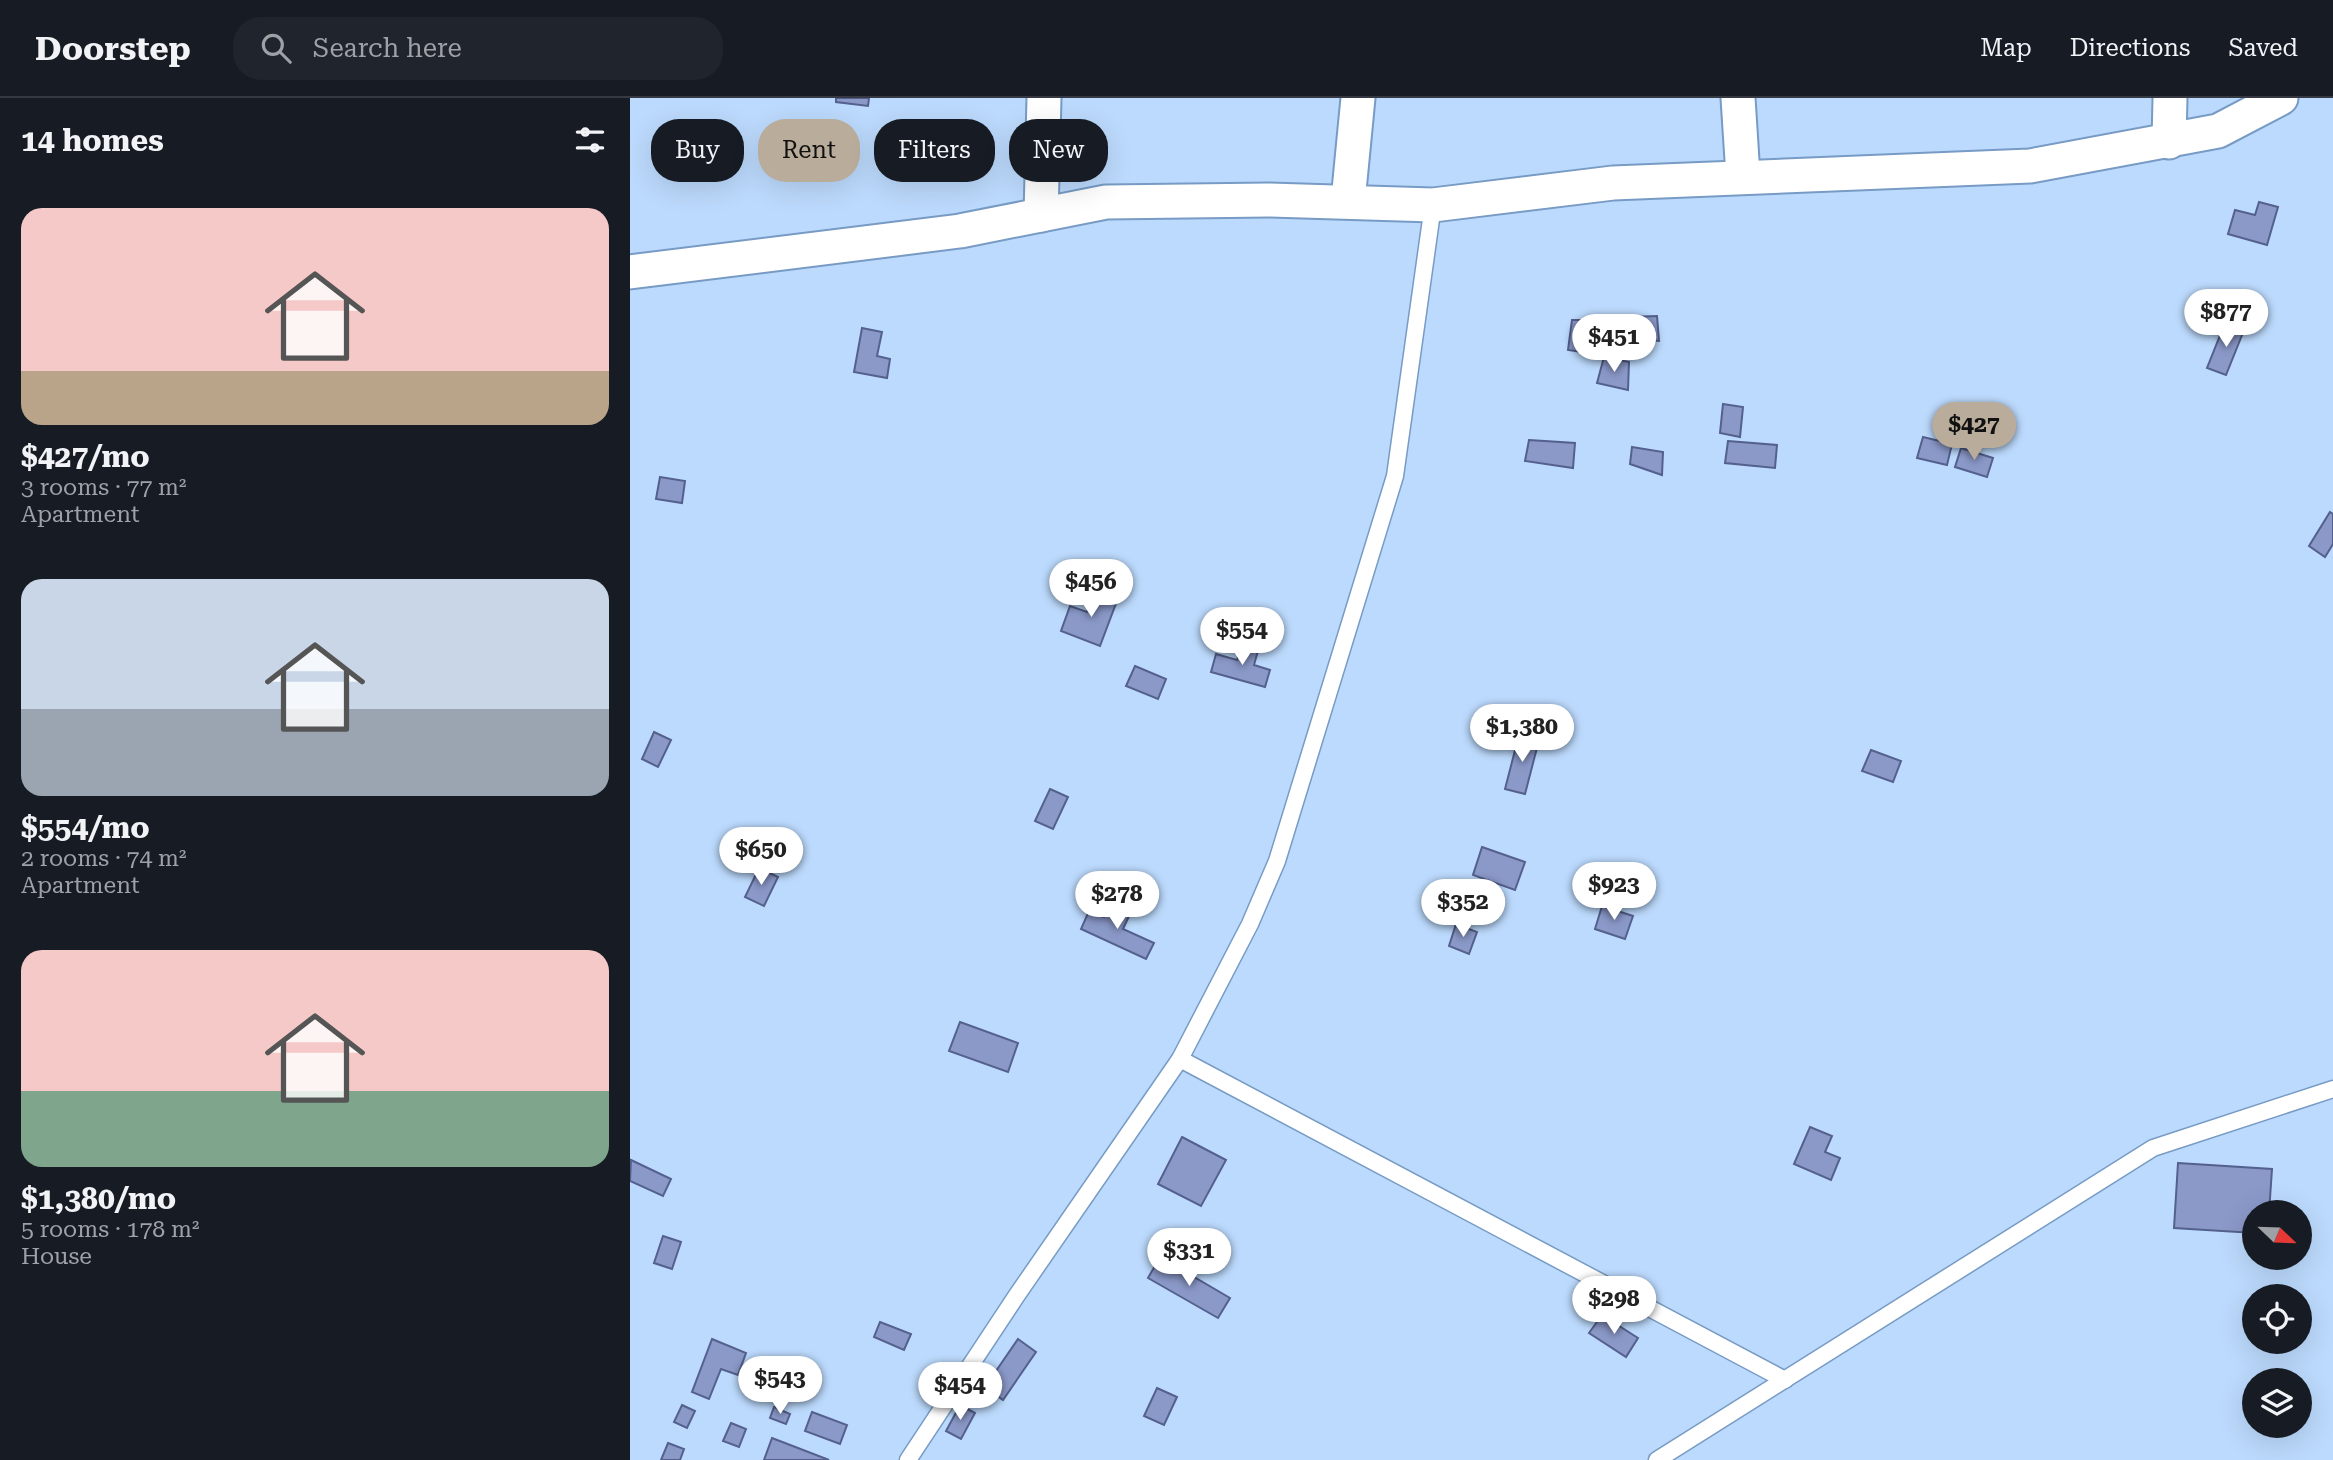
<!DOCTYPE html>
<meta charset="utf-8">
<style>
:root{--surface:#171b24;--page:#20242c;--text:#f1f3f6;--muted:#9ea1a6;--line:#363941;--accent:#b9ac9b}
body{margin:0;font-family:"Roboto Serif",serif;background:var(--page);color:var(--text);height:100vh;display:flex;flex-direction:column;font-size:26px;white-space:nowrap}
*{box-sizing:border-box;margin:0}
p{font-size:23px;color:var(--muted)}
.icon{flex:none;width:38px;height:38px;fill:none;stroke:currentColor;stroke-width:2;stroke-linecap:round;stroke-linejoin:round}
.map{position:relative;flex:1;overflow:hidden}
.drawer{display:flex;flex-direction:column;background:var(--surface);width:630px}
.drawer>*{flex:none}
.hud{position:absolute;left:21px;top:21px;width:665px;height:63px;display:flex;gap:14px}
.needle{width:46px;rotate:113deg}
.controls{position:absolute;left:1612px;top:1102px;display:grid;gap:14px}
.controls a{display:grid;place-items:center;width:70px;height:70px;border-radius:50%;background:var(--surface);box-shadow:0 7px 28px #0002;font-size:35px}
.price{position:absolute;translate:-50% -60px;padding:0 16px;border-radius:24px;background:#fff;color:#222;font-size:23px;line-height:46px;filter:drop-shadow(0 2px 4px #0008)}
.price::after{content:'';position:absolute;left:50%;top:42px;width:21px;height:16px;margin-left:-10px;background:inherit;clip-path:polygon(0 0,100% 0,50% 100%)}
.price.current{background:var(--accent);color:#111}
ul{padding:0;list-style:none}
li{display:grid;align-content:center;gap:14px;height:371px;padding:0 21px}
li span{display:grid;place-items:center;height:217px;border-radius:21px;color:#555}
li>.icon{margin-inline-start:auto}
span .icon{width:126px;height:126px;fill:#fffc;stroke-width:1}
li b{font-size:30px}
h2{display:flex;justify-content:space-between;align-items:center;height:84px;padding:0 21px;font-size:30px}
.chip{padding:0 24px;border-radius:28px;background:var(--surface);box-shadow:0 7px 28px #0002;font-size:24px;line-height:63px}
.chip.current{background:var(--accent);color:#111}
header{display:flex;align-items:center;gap:42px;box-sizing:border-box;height:98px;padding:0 35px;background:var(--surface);border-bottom:2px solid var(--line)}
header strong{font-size:33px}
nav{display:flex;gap:38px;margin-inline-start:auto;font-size:24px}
.search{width:490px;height:63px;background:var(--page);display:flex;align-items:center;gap:18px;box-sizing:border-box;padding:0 24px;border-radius:28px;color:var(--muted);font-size:26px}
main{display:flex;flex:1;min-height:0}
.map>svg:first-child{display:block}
</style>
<header>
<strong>Doorstep</strong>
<div class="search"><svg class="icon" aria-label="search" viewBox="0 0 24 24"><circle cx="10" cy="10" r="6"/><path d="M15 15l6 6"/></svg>Search here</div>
<nav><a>Map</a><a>Directions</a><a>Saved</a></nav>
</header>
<main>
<section class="drawer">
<h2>14 homes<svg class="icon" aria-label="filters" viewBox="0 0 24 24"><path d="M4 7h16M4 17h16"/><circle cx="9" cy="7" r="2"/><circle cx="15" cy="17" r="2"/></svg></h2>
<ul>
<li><span style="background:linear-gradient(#f6c9c9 75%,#b9a48a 0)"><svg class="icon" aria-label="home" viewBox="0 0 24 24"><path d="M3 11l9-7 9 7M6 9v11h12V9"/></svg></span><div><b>$427/mo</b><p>3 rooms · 77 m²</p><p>Apartment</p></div></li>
<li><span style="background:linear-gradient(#c9d6e8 60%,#9aa5b1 0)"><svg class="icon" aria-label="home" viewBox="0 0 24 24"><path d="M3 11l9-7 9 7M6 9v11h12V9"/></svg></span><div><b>$554/mo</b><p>2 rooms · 74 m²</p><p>Apartment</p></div></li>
<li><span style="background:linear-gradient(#f6c9c9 65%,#7fa58c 0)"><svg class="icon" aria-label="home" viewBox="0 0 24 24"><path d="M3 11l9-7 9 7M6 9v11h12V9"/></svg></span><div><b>$1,380/mo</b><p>5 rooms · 178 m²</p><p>House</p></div></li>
</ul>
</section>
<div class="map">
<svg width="1703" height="1362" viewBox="0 0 1703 1362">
<rect width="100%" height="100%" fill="#bcdafd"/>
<g fill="#8b99c9" stroke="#54608d" stroke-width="2">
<polygon points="206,0 239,0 238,8 206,4"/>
<polygon points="177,24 191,24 191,57 172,57"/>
<polygon points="1629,104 1648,109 1637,147 1598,136 1605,112 1625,117"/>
<polygon points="1027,218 1029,243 988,240 996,219"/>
<polygon points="942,222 956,222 959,255 938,252"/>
<polygon points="1595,225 1614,232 1596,277 1577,270"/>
<polygon points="232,230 252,234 247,258 260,261 257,280 224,274"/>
<polygon points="974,259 999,264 998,292 967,285"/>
<polygon points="1093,306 1113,309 1110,339 1090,335"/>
<polygon points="1293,339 1322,346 1317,367 1287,360"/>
<polygon points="899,342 945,345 943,370 895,363"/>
<polygon points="1098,343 1147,347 1145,370 1095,365"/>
<polygon points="1002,349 1033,354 1032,377 1000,366"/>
<polygon points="1331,350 1363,360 1357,379 1325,369"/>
<polygon points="30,379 55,383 52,405 26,401"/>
<polygon points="1700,414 1703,416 1703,446 1695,459 1679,448"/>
<polygon points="465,491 488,500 470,548 431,533 440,508 457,514"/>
<polygon points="612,545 629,549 624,567 640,572 635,589 581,574 586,556 607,562"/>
<polygon points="505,568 536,581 528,601 496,588"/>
<polygon points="24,634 41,642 28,669 12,661"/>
<polygon points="889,637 909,642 895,696 875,691"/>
<polygon points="1241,652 1271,663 1263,684 1232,673"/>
<polygon points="420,691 438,699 423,731 405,723"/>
<polygon points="852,749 895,764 885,792 843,777"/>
<polygon points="129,770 148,779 134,808 115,799"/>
<polygon points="479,807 500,816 493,831 524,845 516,861 451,831 459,813 474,819"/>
<polygon points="972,808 1003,818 995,841 965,831"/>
<polygon points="826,826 847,834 839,856 819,848"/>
<polygon points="330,924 388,945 378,974 319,953"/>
<polygon points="1180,1029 1202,1038 1195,1054 1210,1060 1201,1082 1164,1066"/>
<polygon points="552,1039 596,1062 571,1108 528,1086"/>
<polygon points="1,1062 41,1081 33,1098 0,1083"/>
<polygon points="1548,1065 1642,1071 1639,1115 1624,1115 1624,1135 1544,1130"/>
<polygon points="33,1138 51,1144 42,1171 24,1165"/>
<polygon points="530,1159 600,1200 588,1220 518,1180"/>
<polygon points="972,1217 1008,1240 996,1259 959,1235"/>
<polygon points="250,1224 281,1236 274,1252 244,1239"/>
<polygon points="82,1241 116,1255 108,1277 91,1271 79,1301 62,1294"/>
<polygon points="388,1241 406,1254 373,1302 355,1289"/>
<polygon points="527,1290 547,1299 534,1327 514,1318"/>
<polygon points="52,1307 65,1313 57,1330 44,1324"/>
<polygon points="330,1307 345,1315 331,1341 316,1333"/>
<polygon points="144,1309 160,1316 156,1326 140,1320"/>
<polygon points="182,1314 217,1327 210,1346 175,1333"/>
<polygon points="101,1325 116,1331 109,1349 93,1343"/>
<polygon points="142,1340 199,1362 134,1362"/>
<polygon points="38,1345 54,1351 50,1362 31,1362"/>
</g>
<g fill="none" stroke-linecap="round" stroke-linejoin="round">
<defs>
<g id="lane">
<polyline points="550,961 1155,1282"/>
<polyline points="278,1362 387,1197 550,961 620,826 647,763 765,378 803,107"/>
<polyline points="1027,1362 1523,1050 1703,991"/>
</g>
<g id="street">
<polyline points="1108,0 1113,78"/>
<polyline points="1539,44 1540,0"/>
<polyline points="718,103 728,0"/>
<polyline points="411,117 414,0"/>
<polyline points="0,174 330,133 476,104 639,102 803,107 983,85 1400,68 1588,33 1651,0"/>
</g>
</defs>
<use href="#lane" stroke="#779bc4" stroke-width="19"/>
<use href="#street" stroke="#779bc4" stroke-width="37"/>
<use href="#lane" stroke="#fff" stroke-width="16"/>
<use href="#street" stroke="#fff" stroke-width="33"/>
</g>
</svg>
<div class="controls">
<a><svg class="needle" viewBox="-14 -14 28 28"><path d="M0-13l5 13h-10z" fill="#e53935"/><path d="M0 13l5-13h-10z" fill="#9ea1a6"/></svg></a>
<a><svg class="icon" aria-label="locate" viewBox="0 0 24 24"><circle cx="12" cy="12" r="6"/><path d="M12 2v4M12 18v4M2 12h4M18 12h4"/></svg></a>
<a><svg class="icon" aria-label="layers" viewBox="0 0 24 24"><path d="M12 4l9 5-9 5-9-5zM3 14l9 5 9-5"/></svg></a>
</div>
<b class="price" style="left:1596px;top:251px">$877</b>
<b class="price" style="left:984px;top:276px">$451</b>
<b class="price current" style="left:1344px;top:364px">$427</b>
<b class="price" style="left:461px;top:521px">$456</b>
<b class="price" style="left:612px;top:569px">$554</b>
<b class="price" style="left:892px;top:666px">$1,380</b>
<b class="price" style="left:131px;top:789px">$650</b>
<b class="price" style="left:984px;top:824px">$923</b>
<b class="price" style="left:487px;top:833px">$278</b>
<b class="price" style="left:833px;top:841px">$352</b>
<b class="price" style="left:559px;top:1190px">$331</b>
<b class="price" style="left:984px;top:1238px">$298</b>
<b class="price" style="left:150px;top:1318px">$543</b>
<b class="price" style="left:330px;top:1324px">$454</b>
<div class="hud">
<a class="chip">Buy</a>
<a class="chip current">Rent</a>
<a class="chip">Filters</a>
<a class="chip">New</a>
</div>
</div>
</main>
